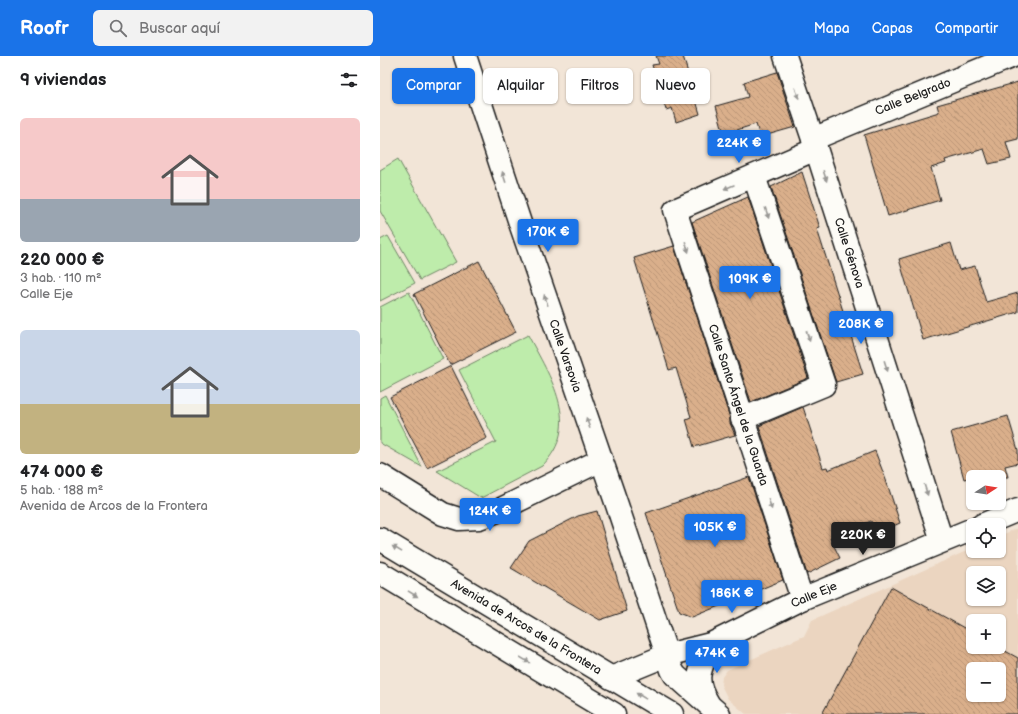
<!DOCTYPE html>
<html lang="es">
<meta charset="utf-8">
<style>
:root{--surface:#fff;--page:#f2f2f2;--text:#202124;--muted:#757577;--accent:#1a73e8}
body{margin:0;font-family:"Balsamiq Sans",sans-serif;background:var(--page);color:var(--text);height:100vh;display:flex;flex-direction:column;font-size:15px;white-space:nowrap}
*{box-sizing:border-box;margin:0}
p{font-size:13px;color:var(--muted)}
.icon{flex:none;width:22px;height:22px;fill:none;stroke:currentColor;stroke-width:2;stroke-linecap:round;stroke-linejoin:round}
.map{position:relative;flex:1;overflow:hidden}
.side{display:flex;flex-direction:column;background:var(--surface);width:380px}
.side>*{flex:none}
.guide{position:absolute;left:12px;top:12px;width:380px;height:36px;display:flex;gap:8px}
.needle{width:26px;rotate:78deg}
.tools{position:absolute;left:586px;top:414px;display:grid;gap:8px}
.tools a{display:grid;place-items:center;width:40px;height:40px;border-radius:6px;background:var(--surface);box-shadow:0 1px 3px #0004;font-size:20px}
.price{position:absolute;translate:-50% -34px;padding:0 9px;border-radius:4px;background:var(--accent);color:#fff;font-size:13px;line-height:26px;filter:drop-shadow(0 1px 2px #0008)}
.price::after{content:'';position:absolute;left:50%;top:24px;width:12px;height:9px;margin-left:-6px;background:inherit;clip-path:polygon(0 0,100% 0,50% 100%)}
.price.selected{background:#222;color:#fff}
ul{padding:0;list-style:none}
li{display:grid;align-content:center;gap:8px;height:212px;padding:0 20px}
li span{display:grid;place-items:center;height:124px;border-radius:6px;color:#555}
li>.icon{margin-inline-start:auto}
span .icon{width:72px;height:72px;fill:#fffc;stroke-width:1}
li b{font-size:17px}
h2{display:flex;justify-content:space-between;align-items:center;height:48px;padding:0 20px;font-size:17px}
.pill{padding:0 14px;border-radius:6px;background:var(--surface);box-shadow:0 1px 3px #0004;font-size:14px;line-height:36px}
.pill.selected{background:var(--accent);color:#fff}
header{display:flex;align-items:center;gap:24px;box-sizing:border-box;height:56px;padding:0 20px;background:var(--accent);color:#fff}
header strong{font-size:19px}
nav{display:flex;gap:22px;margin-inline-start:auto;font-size:14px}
.search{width:280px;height:36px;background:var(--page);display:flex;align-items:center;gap:10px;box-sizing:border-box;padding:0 14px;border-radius:6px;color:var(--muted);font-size:15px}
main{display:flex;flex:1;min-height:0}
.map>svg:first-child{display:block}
</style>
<header>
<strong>Roofr</strong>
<div class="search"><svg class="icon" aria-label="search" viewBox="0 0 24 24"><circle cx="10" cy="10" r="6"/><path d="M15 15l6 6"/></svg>Buscar aquí</div>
<nav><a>Mapa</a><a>Capas</a><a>Compartir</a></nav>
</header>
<main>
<section class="side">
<h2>9 viviendas<svg class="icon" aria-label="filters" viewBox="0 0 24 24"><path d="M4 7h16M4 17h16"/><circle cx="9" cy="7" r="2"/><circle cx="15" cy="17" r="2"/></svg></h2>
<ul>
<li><span style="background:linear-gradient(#f6c9c9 65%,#9aa5b1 0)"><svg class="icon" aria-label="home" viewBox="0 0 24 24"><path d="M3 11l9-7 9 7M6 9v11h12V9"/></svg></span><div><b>220 000 €</b><p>3 hab. · 110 m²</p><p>Calle Eje</p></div></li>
<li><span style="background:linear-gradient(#c9d6e8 60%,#c2b280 0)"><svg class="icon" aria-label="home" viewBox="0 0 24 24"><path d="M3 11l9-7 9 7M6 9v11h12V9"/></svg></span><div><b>474 000 €</b><p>5 hab. · 188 m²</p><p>Avenida de Arcos de la Frontera</p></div></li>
</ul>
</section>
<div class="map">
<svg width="638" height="658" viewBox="0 0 638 658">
<defs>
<pattern id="building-back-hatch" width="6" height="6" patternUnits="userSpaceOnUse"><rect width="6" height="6" fill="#daaf8b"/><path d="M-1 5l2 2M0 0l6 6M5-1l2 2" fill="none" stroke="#ba9677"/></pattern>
</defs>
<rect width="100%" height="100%" fill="#f2e5d7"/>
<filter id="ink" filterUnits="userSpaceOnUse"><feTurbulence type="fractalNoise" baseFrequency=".025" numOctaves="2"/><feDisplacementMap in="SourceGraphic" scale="8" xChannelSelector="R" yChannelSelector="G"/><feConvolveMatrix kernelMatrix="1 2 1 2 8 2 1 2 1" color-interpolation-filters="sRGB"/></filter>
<g filter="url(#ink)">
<path fill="#ebd5c0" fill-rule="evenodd" d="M638,472v186h-272l-18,-15 -7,-14 1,-8 5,-7 77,-34 8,-16 161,-72v3h26v-15zM593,517h26v26h-26zM593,565h26v26h-26zM593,613h26v26h-26z"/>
<g fill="#beecab" stroke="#6d8464">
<polygon points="18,103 76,206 40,224 0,155 0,114"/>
<polygon points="8,180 35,227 0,245 0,184"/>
<polygon points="29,236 63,303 0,336 0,251"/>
<path d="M148,279c22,42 55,90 14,131l-61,32 -44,-27 59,-29 -37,-72z"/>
<polygon points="5,339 42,411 0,387 0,342"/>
</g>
<g fill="url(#building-back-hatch)" stroke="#1c1c1c" fill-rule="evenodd">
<polygon points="276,0 303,0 320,58 296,66 292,52 286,54 272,9 279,8"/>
<polygon points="397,16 415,71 380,81 376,68 344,78 336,50 368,41 364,26"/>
<polygon points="638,26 638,83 626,86 631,103 609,108 604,93 565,104 566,107 551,112 560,144 508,160 484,79 559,56 557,49"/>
<polygon points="422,116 440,172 437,173 483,318 456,326 391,131"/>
<polygon points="368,141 428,322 371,346 312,166"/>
<polygon points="571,187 579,214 595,210 606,246 638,237 638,256 543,284 519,203"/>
<polygon points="294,190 350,362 350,367 355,379 314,391 306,363 311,361 296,312 289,314 254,202"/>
<polygon points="99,205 136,276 70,309 34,238"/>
<polygon points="71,310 107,382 47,412 10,341"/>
<polygon points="423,351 443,412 447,411 448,414 495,395 506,424 520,467 495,478 491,465 450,482 460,502 427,518 379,370"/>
<polygon points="628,360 638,394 638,407 625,410 628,421 592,421 584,423 571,376"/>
<polygon points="369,421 403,524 312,561 299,556 266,457"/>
<polygon points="217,455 247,555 220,564 131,512 149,485 198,460"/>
<path d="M511,531l82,46v14h25l20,11v56h-196zM593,613h26v26h-26z"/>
</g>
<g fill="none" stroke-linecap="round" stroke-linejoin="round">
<defs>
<g id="minor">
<polyline points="85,0 140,167 237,449 292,614 295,619 339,658"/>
<polyline points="405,0 433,83 562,485"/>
<polyline points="433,83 633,0"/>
<polyline points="362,363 444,329 374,120"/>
<polyline points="0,419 63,458 79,463 99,462 115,456 221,404"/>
<polyline points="602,469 638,454"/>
<polyline points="422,543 295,154 436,93"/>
<polyline points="231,622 287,599 331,588 422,543 593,473"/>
<path d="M328,647c-16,-26 -7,-34 3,-59"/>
</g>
<g id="major">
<polyline points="0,483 292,658"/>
<polyline points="0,517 234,658"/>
</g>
</defs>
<use href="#minor" stroke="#1c1c1c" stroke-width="25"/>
<use href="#major" stroke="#1c1c1c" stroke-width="25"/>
<use href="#minor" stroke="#fdfcf7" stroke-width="22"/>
<use href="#major" stroke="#fdfcf7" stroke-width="22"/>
</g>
<defs><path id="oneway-solid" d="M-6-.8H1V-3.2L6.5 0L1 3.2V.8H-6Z"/></defs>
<g fill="#989794">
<use href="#oneway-solid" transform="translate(417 37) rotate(71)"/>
<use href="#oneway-solid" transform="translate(445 120) rotate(72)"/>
<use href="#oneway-solid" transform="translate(124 121) rotate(-108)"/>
<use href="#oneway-solid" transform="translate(349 131) rotate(157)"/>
<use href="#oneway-solid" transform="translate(387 157) rotate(72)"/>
<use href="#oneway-solid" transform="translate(307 191) rotate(72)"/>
<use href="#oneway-solid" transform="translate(166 244) rotate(-109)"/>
<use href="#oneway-solid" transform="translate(428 280) rotate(72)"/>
<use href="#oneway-solid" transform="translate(506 310) rotate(72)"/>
<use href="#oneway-solid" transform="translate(208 367) rotate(-109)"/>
<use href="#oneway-solid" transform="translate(546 434) rotate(72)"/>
<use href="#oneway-solid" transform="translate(390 448) rotate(72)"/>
<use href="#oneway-solid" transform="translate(17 493) rotate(-149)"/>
<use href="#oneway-solid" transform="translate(33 538) rotate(31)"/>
<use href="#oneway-solid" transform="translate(145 604) rotate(31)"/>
<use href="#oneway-solid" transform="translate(261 640) rotate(-149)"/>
</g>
</g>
<g text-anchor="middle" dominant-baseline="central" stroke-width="3.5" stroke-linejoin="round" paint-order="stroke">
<g font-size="12" fill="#1c1c1c" stroke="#fdfcf7">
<text transform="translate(533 41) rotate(-22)">Calle Belgrado</text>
<text transform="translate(469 197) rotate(72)">Calle Génova</text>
<text transform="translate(185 300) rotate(71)">Calle Varsovia</text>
<text transform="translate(358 349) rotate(72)">Calle Santo Ángel de la Guarda</text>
<text transform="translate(434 539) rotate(-23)">Calle Eje</text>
<text transform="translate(146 571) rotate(31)">Avenida de Arcos de la Frontera</text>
</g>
</g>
</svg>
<div class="tools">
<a><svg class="needle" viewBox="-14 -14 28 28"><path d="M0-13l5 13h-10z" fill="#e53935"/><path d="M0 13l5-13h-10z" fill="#757577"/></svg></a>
<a><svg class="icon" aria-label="locate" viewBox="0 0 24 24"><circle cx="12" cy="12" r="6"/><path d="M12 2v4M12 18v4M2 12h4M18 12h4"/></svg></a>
<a><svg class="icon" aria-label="layers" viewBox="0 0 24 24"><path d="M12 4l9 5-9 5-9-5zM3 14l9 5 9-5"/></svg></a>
<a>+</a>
<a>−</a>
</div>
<b class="price" style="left:359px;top:108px">224K €</b>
<b class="price" style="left:168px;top:197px">170K €</b>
<b class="price" style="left:370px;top:244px">109K €</b>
<b class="price" style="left:481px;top:289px">208K €</b>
<b class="price" style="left:110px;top:476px">124K €</b>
<b class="price" style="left:335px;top:492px">105K €</b>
<b class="price selected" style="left:483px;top:500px">220K €</b>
<b class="price" style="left:352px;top:558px">186K €</b>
<b class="price" style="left:337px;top:618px">474K €</b>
<div class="guide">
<a class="pill selected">Comprar</a>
<a class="pill">Alquilar</a>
<a class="pill">Filtros</a>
<a class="pill">Nuevo</a>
</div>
</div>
</main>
